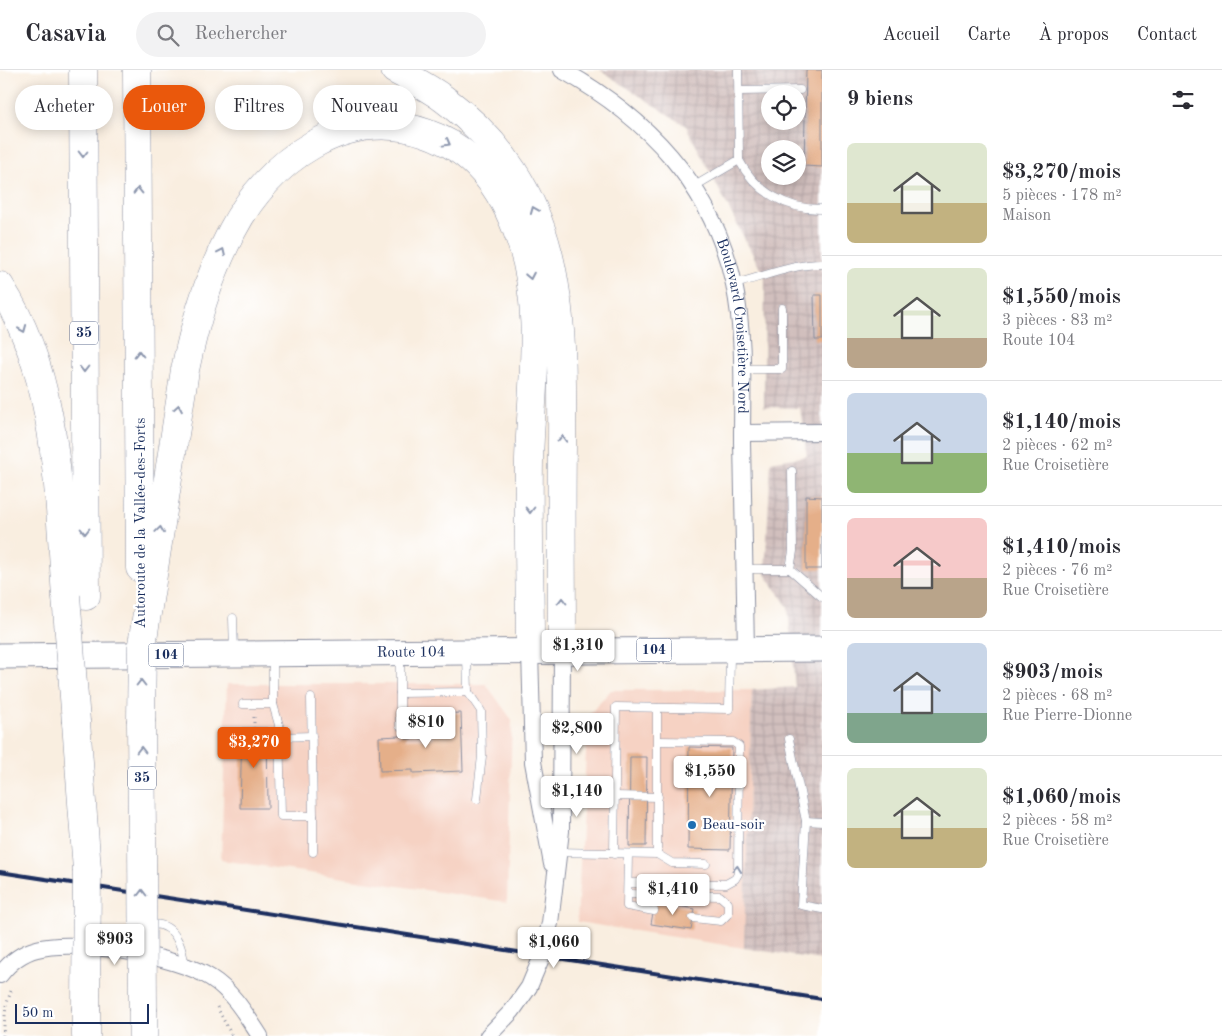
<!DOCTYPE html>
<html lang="fr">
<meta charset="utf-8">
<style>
:root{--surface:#fff;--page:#f2f2f3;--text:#2b2b33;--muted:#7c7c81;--line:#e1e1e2;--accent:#ea580c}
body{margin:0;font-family:"Old Standard TT",serif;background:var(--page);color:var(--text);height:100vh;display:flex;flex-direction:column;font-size:19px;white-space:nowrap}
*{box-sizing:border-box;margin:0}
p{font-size:16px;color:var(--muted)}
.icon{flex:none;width:28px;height:28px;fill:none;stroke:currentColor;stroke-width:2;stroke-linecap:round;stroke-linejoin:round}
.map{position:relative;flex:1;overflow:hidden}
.drawer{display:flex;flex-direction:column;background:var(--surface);width:400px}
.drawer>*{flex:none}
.guide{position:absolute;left:15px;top:15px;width:475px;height:45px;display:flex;gap:10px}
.controls{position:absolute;left:761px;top:15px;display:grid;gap:10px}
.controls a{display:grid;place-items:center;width:45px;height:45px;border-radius:50%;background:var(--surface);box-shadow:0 2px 12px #0003;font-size:25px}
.scale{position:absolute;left:15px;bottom:12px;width:134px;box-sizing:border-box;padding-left:5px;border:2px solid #1b2f5e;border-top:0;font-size:14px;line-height:18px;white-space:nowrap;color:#1b2f5e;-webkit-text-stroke:4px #fff;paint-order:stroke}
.price{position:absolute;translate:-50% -42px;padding:0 11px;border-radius:5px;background:#fff;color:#222;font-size:16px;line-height:32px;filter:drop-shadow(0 1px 2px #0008)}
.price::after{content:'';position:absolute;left:50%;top:30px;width:15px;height:11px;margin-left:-8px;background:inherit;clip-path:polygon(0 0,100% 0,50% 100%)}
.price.current{background:var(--accent);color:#fff}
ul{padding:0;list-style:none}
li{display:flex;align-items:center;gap:15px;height:125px;padding:0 25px}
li+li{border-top:1px solid var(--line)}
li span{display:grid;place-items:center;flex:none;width:140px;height:100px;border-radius:8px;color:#555}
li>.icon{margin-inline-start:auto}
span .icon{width:60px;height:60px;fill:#fffc;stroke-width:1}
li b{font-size:21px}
h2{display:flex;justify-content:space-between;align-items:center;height:60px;padding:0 25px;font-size:21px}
.chip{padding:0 18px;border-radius:22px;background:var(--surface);box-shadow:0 2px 12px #0003;font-size:18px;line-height:45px}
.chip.current{background:var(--accent);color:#fff}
header{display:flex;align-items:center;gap:30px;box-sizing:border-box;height:70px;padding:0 25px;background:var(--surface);border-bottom:1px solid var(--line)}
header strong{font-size:24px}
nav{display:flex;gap:28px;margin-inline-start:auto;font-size:18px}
.search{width:350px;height:45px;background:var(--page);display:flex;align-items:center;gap:12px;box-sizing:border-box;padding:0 18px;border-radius:28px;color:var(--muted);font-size:19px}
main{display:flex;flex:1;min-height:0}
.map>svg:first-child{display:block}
</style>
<header>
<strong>Casavia</strong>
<div class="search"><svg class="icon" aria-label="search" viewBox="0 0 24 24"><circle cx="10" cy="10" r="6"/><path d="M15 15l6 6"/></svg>Rechercher</div>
<nav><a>Accueil</a><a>Carte</a><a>À propos</a><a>Contact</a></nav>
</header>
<main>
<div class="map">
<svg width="822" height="966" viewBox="0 0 822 966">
<defs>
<pattern id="industrial-grid" width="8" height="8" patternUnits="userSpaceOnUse" patternTransform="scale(1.25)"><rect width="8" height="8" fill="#d1bfbd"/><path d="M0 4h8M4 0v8" fill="none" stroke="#b3a4a5"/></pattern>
</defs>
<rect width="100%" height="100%" fill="#fff"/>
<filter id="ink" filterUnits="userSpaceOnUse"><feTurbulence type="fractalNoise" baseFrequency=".02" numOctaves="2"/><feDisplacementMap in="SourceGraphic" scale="10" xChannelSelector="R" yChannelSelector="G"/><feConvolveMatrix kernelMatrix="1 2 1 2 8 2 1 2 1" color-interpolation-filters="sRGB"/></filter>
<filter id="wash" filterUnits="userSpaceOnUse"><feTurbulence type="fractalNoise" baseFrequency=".0096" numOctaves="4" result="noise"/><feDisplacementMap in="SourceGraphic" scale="20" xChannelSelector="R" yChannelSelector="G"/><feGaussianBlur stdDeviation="1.12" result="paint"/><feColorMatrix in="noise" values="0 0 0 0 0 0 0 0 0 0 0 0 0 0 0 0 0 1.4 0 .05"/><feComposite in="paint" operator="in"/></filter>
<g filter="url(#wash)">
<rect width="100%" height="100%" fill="#f9eee0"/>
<g fill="#f6d2c3">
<polygon points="227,614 486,614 512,650 507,832 221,790"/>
<polygon points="611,620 752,620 744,878 577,852 588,646"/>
</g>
<path fill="url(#industrial-grid)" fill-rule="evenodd" d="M600,0h222v890l-78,-12 8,-258 43,-3 -7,-80 -23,-33 6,-112 36,-6 -7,-48 -36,-1 1,-129 -79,-152zM770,24h28v27h-28zM770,79h28v27h-28z"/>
<g id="blocks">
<g fill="#e5af89">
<polygon points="806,0 822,0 822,97 804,96"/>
<polygon points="814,225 822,225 822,270 815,270"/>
<polygon points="806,426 822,427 822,499 806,499"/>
<polygon points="461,643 463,701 413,703 413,700 380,701 379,667 400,666 400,664 406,664 406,669 433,668 432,644"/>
<polygon points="242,658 267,658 268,738 240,738"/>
<polygon points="689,677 732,678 730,780 688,779"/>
<polygon points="630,687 647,687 646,776 629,776"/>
<polygon points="655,832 695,839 691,860 651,854"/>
</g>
</g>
</g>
<g filter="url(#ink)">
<use href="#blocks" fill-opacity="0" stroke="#8a8e9f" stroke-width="1"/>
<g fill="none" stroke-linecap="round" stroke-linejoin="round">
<defs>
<g id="lane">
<polyline points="739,21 800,20"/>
<path d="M739,90c16,31 48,50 83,49"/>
<polyline points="693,117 739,90 738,0"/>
<path d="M734,214c29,-7 58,-20 88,-20"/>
<polyline points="742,299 782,299 782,238"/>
<polyline points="745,499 790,499 822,527"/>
<polyline points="790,499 793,481 792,401"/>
<polyline points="233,548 234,581"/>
<polyline points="400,587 400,656 432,656"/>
<polyline points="468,622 481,641 482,686 477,729"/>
<polyline points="400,623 468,622 467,585"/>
<polyline points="243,634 273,634 273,586"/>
<polyline points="273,634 279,655 281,746 313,746 311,628"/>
<polyline points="657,638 657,784"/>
<polyline points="279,667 312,666"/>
<polyline points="789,669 806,751 801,835 822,839"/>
<polyline points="615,726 658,727"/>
<polyline points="313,746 313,782"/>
<polyline points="806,751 822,752"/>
<polyline points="556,782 657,784 672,793 706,794"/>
<polyline points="614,784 616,637 729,639 730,584"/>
<polyline points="628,784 627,836 654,841"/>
<polyline points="628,813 726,814 735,809 738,804 739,676 733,672 658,671"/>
<polyline points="628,824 720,826 728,833 728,844 721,851 693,848"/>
<path d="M106,876c18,-14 55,-37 71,-7 5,8 6,18 8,26"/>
</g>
<g id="street">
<path id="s1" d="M562,0c86,48 150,115 172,214 11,51 8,106 8,158 1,69 3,138 4,208"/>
<polyline points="742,363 822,362"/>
<polyline points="530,581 533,692 552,794"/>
<path d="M0,905c10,-13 21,-22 37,-26 38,-11 140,7 174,29 22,14 35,37 49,58"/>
<polyline points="488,966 512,941 529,917 542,886 550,853 561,761 562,580"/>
</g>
<g id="primary">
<path id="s2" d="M0,586l822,-7"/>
</g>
<g id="highway">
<polyline points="83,0 86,526"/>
<polyline points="137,0 140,498"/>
<path d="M395,0c17,9 34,18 49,29 121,90 119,211 118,347 -1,68 0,136 0,204"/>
<path d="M0,216c59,92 58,206 66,310"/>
<path d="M142,575l43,-275c10,-48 24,-95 47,-139 36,-70 113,-126 194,-98 49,17 78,58 94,106 25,71 11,148 9,221 -1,64 1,127 1,191"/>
<polyline points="76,652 87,800"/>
<polyline points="141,652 142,764"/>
<polyline points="86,940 86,966"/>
<polyline points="143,941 143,966"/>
</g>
</defs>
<use href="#lane" stroke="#8a8e9f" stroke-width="9"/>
<use href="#street" stroke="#8a8e9f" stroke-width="18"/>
<use href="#primary" stroke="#8a8e9f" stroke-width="27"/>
<use href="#highway" stroke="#8a8e9f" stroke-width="29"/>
<g stroke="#8a8e9f" stroke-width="3" stroke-dasharray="1 4" stroke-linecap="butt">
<polyline points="254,658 254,646"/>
<polyline points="217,937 232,966"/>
<polyline points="3,966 6,936 12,918"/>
</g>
<use href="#lane" stroke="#fff" stroke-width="8"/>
<use href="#street" stroke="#fff" stroke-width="16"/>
<use href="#primary" stroke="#fff" stroke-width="25"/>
<use href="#highway" stroke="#fff" stroke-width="28"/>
<polyline stroke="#1b2f5e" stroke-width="4" points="0,802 822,929"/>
<defs>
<g id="highway-bridge">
<polyline points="66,526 76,652"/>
<polyline points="141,652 142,575"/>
<polyline points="142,764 143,941"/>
<polyline points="86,940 87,800"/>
</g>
</defs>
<use href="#highway-bridge" stroke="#8a8e9f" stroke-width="29" stroke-linecap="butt"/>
<use href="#highway-bridge" stroke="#fff" stroke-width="28"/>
</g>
<defs><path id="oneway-chevron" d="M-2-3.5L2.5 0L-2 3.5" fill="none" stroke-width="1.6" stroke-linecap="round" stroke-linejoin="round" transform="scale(1.25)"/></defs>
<g stroke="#8d97ae">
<use href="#oneway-chevron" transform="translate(447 73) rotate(29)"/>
<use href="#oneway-chevron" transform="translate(83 84) rotate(90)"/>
<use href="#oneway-chevron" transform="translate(138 121) rotate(-91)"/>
<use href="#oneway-chevron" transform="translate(534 140) rotate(-112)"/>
<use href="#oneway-chevron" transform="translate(222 182) rotate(-65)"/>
<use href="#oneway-chevron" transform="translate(530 206) rotate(79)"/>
<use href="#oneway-chevron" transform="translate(23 259) rotate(68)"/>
<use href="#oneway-chevron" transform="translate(139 284) rotate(-90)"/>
<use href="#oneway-chevron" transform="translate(84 299) rotate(90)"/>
<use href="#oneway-chevron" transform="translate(178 338) rotate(-80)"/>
<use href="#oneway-chevron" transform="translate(562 369) rotate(-89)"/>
<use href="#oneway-chevron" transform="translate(530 440) rotate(90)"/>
<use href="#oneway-chevron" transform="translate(160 460) rotate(-82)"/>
<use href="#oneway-chevron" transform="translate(85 461) rotate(90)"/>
<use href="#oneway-chevron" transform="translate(562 531) rotate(-90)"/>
<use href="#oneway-chevron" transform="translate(141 613) rotate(-90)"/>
<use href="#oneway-chevron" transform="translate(141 680) rotate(-90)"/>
<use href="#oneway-chevron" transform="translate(737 799) rotate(-83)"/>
<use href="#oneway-chevron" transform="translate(142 823) rotate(-90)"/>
</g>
</g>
<circle fill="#1f6fb2" stroke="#fff" stroke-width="2" cx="692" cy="755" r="5"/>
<g text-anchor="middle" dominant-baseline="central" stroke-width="4.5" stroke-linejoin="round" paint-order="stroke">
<g fill="#fff" stroke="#5f6d8e" stroke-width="1">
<rect x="70" y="251.5" width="28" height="23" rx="4"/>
<rect x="636.5" y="568.5" width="35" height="23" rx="4"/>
<rect x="148.5" y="573.5" width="35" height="23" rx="4"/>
<rect x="128" y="696.5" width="28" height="23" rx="4"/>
</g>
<g font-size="14" font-weight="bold" fill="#1b2f5e">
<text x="84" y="263">35</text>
<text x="654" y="580">104</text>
<text x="166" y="585">104</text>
<text x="142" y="708">35</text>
</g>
<g font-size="15" fill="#1b2f5e" stroke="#fff">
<text stroke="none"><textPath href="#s1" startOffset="325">Boulevard Croisetière Nord</textPath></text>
<text transform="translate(141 453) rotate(-90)">Autoroute de la Vallée-des-Forts</text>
<text stroke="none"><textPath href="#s2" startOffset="411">Route 104</textPath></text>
</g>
<g font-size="15" fill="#1b2f5e" stroke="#fff" text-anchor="start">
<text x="702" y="755">Beau-soir</text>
</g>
</g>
</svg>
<div class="controls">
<a><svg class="icon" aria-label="locate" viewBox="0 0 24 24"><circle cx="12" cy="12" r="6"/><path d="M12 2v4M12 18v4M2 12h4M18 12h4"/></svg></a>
<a><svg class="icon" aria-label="layers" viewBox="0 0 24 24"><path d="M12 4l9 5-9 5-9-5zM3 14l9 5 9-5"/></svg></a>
</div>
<div class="scale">50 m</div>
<b class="price" style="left:578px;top:602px">$1,310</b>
<b class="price" style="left:426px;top:679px">$810</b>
<b class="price" style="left:577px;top:685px">$2,800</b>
<b class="price current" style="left:254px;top:699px">$3,270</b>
<b class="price" style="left:710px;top:728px">$1,550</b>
<b class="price" style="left:577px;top:748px">$1,140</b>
<b class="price" style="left:673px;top:846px">$1,410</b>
<b class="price" style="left:115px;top:896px">$903</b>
<b class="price" style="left:554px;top:899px">$1,060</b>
<div class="guide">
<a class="chip">Acheter</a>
<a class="chip current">Louer</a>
<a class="chip">Filtres</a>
<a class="chip">Nouveau</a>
</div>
</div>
<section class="drawer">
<h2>9 biens<svg class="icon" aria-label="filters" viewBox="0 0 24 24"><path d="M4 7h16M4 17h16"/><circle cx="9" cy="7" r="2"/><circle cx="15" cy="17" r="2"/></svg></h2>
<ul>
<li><span style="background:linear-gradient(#dfe7d0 60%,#c2b280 0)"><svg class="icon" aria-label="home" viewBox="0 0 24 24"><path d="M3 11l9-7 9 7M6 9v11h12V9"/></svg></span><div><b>$3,270/mois</b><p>5 pièces · 178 m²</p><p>Maison</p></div></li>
<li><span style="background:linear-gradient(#dfe7d0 70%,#b9a48a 0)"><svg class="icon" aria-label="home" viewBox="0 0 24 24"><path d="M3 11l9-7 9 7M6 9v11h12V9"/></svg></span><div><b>$1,550/mois</b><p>3 pièces · 83 m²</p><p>Route 104</p></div></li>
<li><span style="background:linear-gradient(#c9d6e8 60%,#8fb573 0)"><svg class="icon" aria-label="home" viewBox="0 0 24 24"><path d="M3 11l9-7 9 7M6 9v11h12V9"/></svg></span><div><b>$1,140/mois</b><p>2 pièces · 62 m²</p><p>Rue Croisetière</p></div></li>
<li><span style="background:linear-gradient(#f6c9c9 60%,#b9a48a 0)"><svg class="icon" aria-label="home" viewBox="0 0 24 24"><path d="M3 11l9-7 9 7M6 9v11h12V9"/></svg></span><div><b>$1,410/mois</b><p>2 pièces · 76 m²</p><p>Rue Croisetière</p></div></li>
<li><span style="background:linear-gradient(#c9d6e8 70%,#7fa58c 0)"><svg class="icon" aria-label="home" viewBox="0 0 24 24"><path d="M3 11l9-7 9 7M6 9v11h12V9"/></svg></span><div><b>$903/mois</b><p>2 pièces · 68 m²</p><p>Rue Pierre-Dionne</p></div></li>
<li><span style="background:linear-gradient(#dfe7d0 60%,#c2b280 0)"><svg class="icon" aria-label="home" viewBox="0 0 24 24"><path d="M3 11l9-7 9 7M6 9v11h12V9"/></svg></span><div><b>$1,060/mois</b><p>2 pièces · 58 m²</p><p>Rue Croisetière</p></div></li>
</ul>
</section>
</main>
